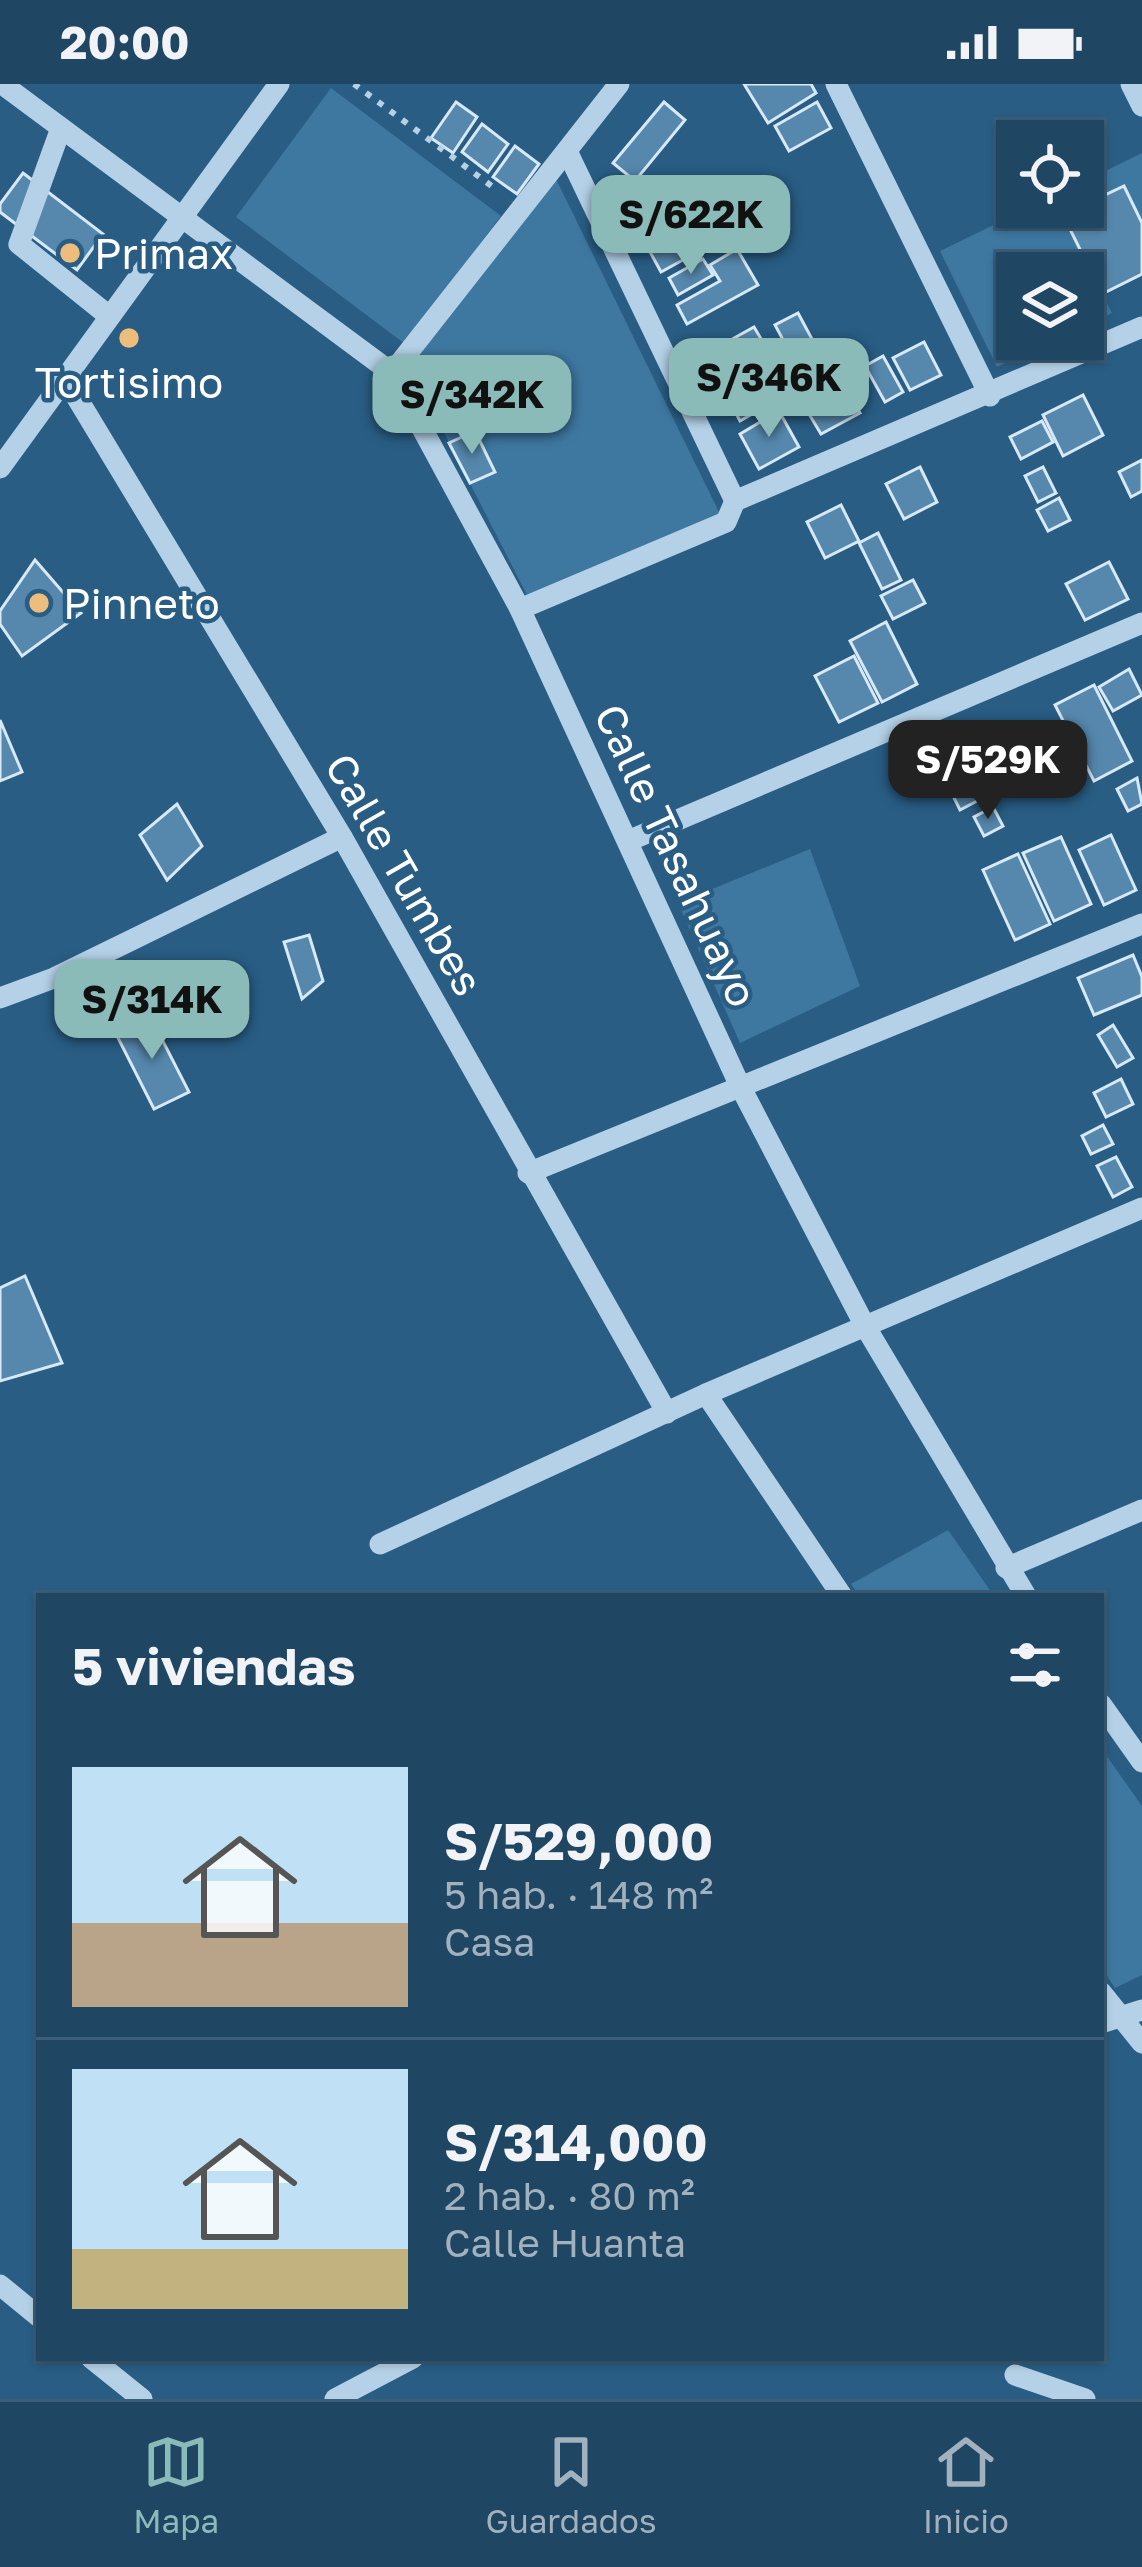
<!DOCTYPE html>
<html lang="es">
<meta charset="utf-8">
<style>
:root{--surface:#1f4663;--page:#2c506c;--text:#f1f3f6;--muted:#a1b1be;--line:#3c5e78;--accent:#8bbbb9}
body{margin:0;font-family:"Golos Text",sans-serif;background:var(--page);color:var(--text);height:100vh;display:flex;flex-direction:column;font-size:45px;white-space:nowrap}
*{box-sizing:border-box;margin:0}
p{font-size:39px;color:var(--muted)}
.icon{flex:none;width:66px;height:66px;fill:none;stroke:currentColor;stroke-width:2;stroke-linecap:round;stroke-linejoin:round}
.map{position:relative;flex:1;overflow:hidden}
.panel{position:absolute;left:36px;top:1509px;width:1068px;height:768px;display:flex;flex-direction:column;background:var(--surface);border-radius:0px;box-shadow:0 3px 9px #0004,0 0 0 3px var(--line)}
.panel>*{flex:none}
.controls{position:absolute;left:996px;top:36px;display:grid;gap:24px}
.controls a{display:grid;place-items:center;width:108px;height:108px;border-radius:0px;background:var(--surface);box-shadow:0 3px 9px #0004,0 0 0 3px var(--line);font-size:60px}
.price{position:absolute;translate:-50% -102px;padding:0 27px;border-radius:24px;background:var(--accent);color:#111;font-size:39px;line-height:78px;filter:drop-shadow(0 3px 6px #0008)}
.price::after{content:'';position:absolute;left:50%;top:72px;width:36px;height:27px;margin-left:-18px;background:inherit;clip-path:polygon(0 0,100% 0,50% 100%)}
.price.on{background:#222;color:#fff}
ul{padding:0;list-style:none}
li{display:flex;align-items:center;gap:36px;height:300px;padding:0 36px}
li+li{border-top:3px solid var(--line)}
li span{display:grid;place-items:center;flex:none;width:336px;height:240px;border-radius:0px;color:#555}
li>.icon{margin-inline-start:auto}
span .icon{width:144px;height:144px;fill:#fffc;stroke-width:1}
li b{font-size:51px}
h2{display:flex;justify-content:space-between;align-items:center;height:144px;padding:0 36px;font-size:51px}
.status{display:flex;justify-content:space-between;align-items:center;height:84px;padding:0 60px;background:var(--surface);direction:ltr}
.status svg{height:33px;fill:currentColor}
.tabs{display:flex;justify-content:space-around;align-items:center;height:168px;border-top:3px solid var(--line);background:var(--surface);font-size:33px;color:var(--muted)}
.tabs a{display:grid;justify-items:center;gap:6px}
.tabs .on{color:var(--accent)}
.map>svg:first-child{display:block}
</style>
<div class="status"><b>20:00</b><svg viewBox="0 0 49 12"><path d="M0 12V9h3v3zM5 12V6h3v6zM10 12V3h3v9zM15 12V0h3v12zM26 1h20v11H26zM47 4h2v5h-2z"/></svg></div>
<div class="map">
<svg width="1142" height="2315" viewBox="0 0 1142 2315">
<rect width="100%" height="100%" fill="#295d84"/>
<g fill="#3e77a0">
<polygon points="331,4 501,132 405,260 236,133"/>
<polygon points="1142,69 1142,139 1124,102 1083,121 1083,98"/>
<polygon points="556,95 721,432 528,513 410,282"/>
<polygon points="1031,123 1079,123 1064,132 1112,229 1083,243 1083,189 1017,189 1017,255 1057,255 997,283 940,167"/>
<polygon points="810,765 860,902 740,959 678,819"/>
<polygon points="948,1446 994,1512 859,1512 851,1500"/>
<polygon points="1101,1664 1142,1722 1142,1891 1115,1904 1101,1883"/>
</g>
<g fill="#5688ad" stroke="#d7e9f6" stroke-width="3">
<polygon points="744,0 811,0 816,9 768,39"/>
<polygon points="456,18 477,33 453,69 431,54"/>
<polygon points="664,18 685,36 635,97 613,79"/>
<polygon points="817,18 831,44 789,67 775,42"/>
<polygon points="482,40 508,60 488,88 462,68"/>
<polygon points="515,62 539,80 517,110 493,93"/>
<polygon points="23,89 103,150 77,186 0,128 0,120"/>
<polygon points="1124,102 1142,139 1142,190 1102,210 1063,131"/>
<polygon points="703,122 721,155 661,188 643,155"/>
<polygon points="737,165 758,201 687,240 677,221 720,197 710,181"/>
<polygon points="703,175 713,191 678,211 669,194"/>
<polygon points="798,229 812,255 789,267 775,241"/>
<polygon points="754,243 773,275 719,305 700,273"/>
<polygon points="924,258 941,291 910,306 893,274"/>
<polygon points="883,272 903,308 885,318 865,282"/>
<polygon points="782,278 796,305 740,337 725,309"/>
<polygon points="848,308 860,329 821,350 809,330"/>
<polygon points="1083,311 1103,351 1063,372 1043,331"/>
<polygon points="779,327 799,363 759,385 740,350"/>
<polygon points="1042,337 1053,358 1021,375 1010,353"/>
<polygon points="475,347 495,388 470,399 449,359"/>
<polygon points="1142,376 1142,407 1131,413 1119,388"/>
<polygon points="920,383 937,418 904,435 886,400"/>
<polygon points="1043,383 1056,409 1038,418 1025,392"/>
<polygon points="1059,414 1070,436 1048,447 1037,426"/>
<polygon points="841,421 859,457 825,474 807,438"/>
<polygon points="878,449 901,496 882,505 859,459"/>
<polygon points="35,476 81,529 22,572 0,540 0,527"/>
<polygon points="1109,478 1128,515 1085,536 1066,500"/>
<polygon points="913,496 925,519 893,535 881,512"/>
<polygon points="886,538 917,600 882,618 850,557"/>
<polygon points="854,572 878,619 839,638 815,592"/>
<polygon points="1129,585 1142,611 1113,627 1099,603"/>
<polygon points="1094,601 1132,677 1094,697 1055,621"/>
<polygon points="0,636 22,688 0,697"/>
<polygon points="959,650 990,710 960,726 930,665"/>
<polygon points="1137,694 1142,720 1128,727 1117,705"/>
<polygon points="177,720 202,762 167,796 140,751"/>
<polygon points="993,723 1003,742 984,752 974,733"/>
<polygon points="1111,751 1136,806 1104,821 1079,766"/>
<polygon points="1061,753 1091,820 1054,837 1023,769"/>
<polygon points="1018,770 1050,840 1015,856 983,786"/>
<polygon points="309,851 323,897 302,915 284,858"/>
<polygon points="1133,871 1142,893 1142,911 1094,931 1078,894"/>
<polygon points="149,930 189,1008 154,1025 115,948"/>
<polygon points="1113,941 1133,974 1117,983 1098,951"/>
<polygon points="1121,995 1133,1020 1106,1033 1094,1009"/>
<polygon points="1103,1041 1113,1060 1091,1070 1082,1052"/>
<polygon points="1116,1073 1132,1103 1113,1113 1097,1082"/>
<polygon points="25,1192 62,1279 0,1297 0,1204"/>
</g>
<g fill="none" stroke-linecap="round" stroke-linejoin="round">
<polyline stroke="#b4d1e7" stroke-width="6" stroke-dasharray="6 9" stroke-linecap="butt" points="354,0 497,106"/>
<g stroke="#b4d1e7" stroke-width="21">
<polyline points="2,0 392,289 520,525 740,1002 865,1242 1026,1512"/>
<polyline points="836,0 990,312"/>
<polyline points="1131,0 1142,22"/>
<polyline points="61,44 19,160 109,232"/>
<polyline points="567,67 735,417"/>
<polyline points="392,289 619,0"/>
<polyline points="65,294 342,753 667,1329"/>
<polyline points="0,384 279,0"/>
<polyline points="520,525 726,438 735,417 1142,243"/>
<polyline points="628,757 1142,539"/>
<polyline points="0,914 54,894 342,753"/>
<polyline points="528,1089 1142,840"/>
<polyline points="706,1310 842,1512"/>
<polyline points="380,1460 706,1310 1142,1124"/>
<polyline points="1006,1484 1142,1426"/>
<polyline points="1101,1620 1142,1678"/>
<polyline points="1101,1908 1142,1959"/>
<polyline points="1101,1939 1142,1926"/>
<polyline points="0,2201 39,2233"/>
<polyline points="91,2274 142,2315"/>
<polyline points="1015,2291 1085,2315"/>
<polyline points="335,2315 413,2274"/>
</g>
</g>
<g fill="#edbd7b" stroke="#295d84" stroke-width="4.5">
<circle cx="70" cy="169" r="12"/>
<circle cx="129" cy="254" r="12"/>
<circle cx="39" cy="519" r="12"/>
</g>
<g text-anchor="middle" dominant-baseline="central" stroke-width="9" stroke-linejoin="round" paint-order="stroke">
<g font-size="42" fill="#fff" stroke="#295d84" text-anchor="start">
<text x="94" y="169">Primax</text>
<text x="129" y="298" text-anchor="middle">Tortisimo</text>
<text x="63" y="519">Pinneto</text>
</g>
<g font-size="42" fill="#fff" stroke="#295d84">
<text transform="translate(677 771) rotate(65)">Calle Tasahuayo</text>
<text transform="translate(405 790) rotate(60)">Calle Tumbes</text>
</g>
</g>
</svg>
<div class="controls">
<a><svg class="icon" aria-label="locate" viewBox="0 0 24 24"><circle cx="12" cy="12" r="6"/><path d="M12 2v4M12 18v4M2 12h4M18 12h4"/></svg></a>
<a><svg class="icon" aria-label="layers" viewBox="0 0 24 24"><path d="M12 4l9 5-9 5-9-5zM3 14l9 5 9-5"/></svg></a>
</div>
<b class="price" style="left:691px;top:193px">S/622K</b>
<b class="price" style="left:769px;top:356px">S/346K</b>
<b class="price" style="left:472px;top:373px">S/342K</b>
<b class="price on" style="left:988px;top:738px">S/529K</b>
<b class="price" style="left:152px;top:978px">S/314K</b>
<section class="panel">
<h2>5 viviendas<svg class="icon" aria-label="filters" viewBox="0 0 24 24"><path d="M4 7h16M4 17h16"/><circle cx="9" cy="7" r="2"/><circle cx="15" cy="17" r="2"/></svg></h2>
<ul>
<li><span style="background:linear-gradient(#bfe0f5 65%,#b9a48a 0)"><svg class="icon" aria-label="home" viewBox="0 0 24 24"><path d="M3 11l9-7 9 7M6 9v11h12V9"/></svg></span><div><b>S/529,000</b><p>5 hab. · 148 m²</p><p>Casa</p></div></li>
<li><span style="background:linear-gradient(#bfe0f5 75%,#c2b280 0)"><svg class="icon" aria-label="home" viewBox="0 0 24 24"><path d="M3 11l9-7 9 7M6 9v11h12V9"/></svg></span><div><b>S/314,000</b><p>2 hab. · 80 m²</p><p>Calle Huanta</p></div></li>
</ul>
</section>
</div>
<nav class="tabs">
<a class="on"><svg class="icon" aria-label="map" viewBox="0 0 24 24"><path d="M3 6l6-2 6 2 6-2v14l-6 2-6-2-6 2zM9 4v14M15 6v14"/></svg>Mapa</a>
<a><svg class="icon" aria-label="saved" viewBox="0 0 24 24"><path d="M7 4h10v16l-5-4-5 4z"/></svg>Guardados</a>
<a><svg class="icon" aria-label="home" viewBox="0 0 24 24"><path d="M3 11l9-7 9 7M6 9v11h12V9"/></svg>Inicio</a>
</nav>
